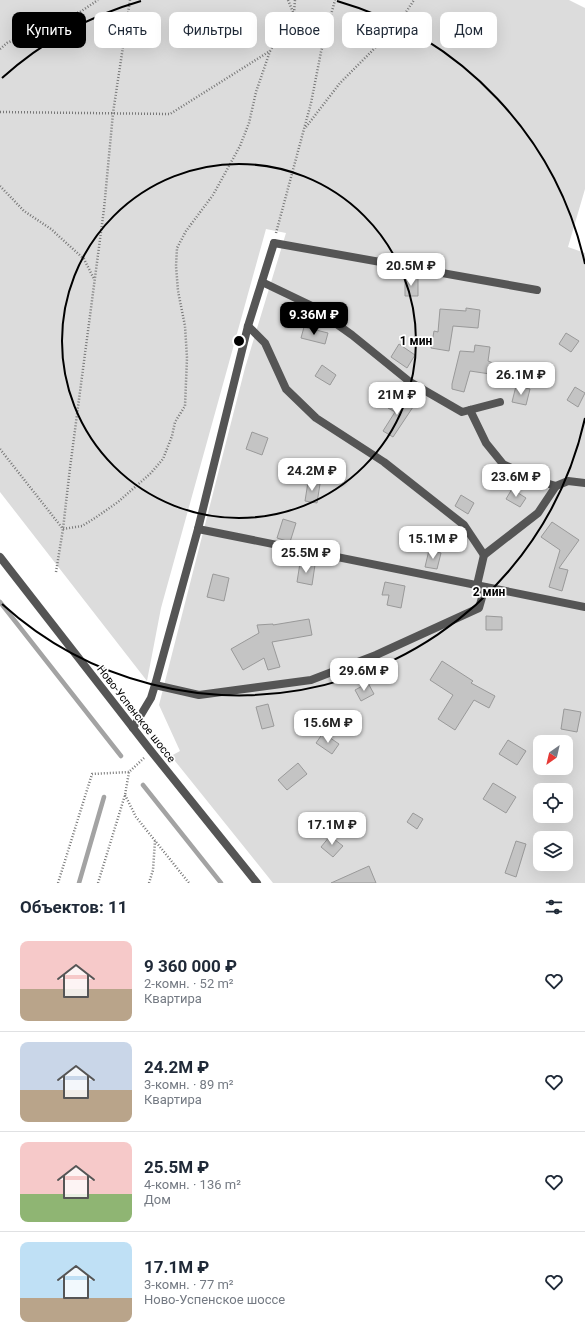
<!DOCTYPE html>
<html lang="ru">
<meta charset="utf-8">
<style>
:root{--surface:#fff;--page:#f6f6f7;--text:#1f2937;--muted:#747a83;--line:#e0e1e3;--accent:#000}
body{margin:0;font-family:Roboto,sans-serif;background:var(--page);color:var(--text);height:100vh;display:flex;flex-direction:column;font-size:15px;white-space:nowrap}
*{box-sizing:border-box;margin:0}
p{font-size:13px;color:var(--muted)}
.icon{flex:none;width:22px;height:22px;fill:none;stroke:currentColor;stroke-width:2;stroke-linecap:round;stroke-linejoin:round}
.map{position:relative;height:883px;overflow:hidden}
.details{display:flex;flex-direction:column;background:var(--surface);flex:1}
.details>*{flex:none}
.banner{position:absolute;left:12px;top:12px;width:561px;height:36px;display:flex;gap:8px}
.needle{width:26px;rotate:214deg}
.fabs{position:absolute;left:533px;top:735px;display:grid;gap:8px}
.fabs a{display:grid;place-items:center;width:40px;height:40px;border-radius:8px;background:var(--surface);box-shadow:0 4px 16px #0002;font-size:20px}
.price{position:absolute;translate:-50% -34px;padding:0 9px;border-radius:8px;background:#fff;color:#222;font-size:13px;line-height:26px;filter:drop-shadow(0 1px 2px #0008)}
.price::after{content:'';position:absolute;left:50%;top:24px;width:12px;height:9px;margin-left:-6px;background:inherit;clip-path:polygon(0 0,100% 0,50% 100%)}
.price.on{background:var(--accent);color:#fff}
ul{padding:0;list-style:none}
li{display:flex;align-items:center;gap:12px;height:100px;padding:0 20px}
li+li{border-top:1px solid var(--line)}
li span{display:grid;place-items:center;flex:none;width:112px;height:80px;border-radius:8px;color:#555}
li>.icon{margin-inline-start:auto}
span .icon{width:48px;height:48px;fill:#fffc;stroke-width:1}
li b{font-size:17px}
h2{display:flex;justify-content:space-between;align-items:center;height:48px;padding:0 20px;font-size:17px}
.chip{padding:0 14px;border-radius:8px;background:var(--surface);box-shadow:0 4px 16px #0002;font-size:14px;line-height:36px}
.chip.on{background:var(--accent);color:#fff}
.map>svg:first-child{display:block}
</style>
<div class="map">
<svg width="585" height="883" viewBox="0 0 585 883">
<rect width="100%" height="100%" fill="#fff"/>
<path fill="#dcdcdc" fill-rule="evenodd" d="M0,0h569l16,8v181l-17,58 17,6v630h-312l-102,-127 9,-5 -21,-46 86,-337 41,-135 -20,-4 -105,379 -14,73 -147,-189zM540,742h26v26h-26zM540,790h26v26h-26zM540,838h26v26h-26z"/>
<g fill="none" stroke-linecap="round" stroke-linejoin="round">
<g stroke="#a3a3a3" stroke-width="4.5">
<polyline points="0,602 121,756"/>
<polyline points="143,785 221,883"/>
<polyline points="79,883 104,797"/>
</g>
</g>
<g fill="#c4c4c4" stroke="#999">
<polygon points="405,277 418,278 418,296 405,296"/>
<polygon points="466,308 480,310 478,328 453,326 449,351 431,348 434,331 438,332 440,309 466,311"/>
<polygon points="304,327 328,333 325,344 301,338"/>
<polygon points="566,333 579,341 571,352 559,344"/>
<polygon points="399,344 415,355 407,368 391,357"/>
<polygon points="475,345 490,347 488,361 515,372 510,382 490,374 470,371 464,392 452,389 452,384 460,351 474,352"/>
<polygon points="322,365 336,375 330,385 315,376"/>
<polygon points="516,386 530,389 526,405 512,402"/>
<polygon points="575,387 585,393 578,407 567,400"/>
<polygon points="396,397 413,407 393,437 383,431 395,412 388,408"/>
<polygon points="252,432 268,438 262,455 246,449"/>
<polygon points="308,482 320,484 317,503 305,501"/>
<polygon points="512,489 526,498 520,507 506,499"/>
<polygon points="461,495 474,503 468,514 455,506"/>
<polygon points="283,519 296,523 290,542 277,538"/>
<polygon points="552,522 579,540 559,568 568,570 562,591 549,587 560,550 541,537"/>
<polygon points="429,550 441,553 437,569 425,567"/>
<polygon points="300,563 315,565 312,585 297,582"/>
<polygon points="213,574 229,578 224,601 207,597"/>
<polygon points="385,582 405,586 401,608 387,605 389,595 382,595"/>
<polygon points="486,616 502,617 502,630 486,630"/>
<polygon points="309,619 312,635 272,642 280,667 268,670 264,658 243,670 231,649 259,633 257,625 273,624 273,625"/>
<polygon points="442,661 473,681 471,683 495,696 489,708 474,700 455,730 438,719 453,695 430,680"/>
<polygon points="368,683 374,694 361,701 355,690"/>
<polygon points="268,704 274,726 262,729 256,707"/>
<polygon points="564,709 581,712 577,732 561,729"/>
<polygon points="323,733 339,744 332,754 316,743"/>
<polygon points="508,740 526,751 517,765 499,754"/>
<polygon points="298,763 307,774 287,790 278,780"/>
<polygon points="493,783 516,797 506,813 483,799"/>
<polygon points="413,813 423,819 417,829 407,822"/>
<polygon points="330,836 343,846 333,857 321,847"/>
<polygon points="516,841 526,844 516,877 505,873"/>
<polygon points="369,866 376,883 331,883 360,870"/>
</g>
<g fill="none" stroke-linecap="round" stroke-linejoin="round">
<g stroke="#777" stroke-width="2.5" stroke-dasharray="1 2" stroke-linecap="butt">
<polyline points="288,0 293,12"/>
<polyline points="0,49 7,43 20,37 38,24 55,22 67,16 80,12 98,0"/>
<polyline points="0,112 170,114 270,51 294,13 295,0"/>
<polyline points="306,127 340,83 374,49 406,12 414,0"/>
<polyline points="0,186 24,211 51,229 84,259 94,279"/>
<polyline points="276,233 311,103 321,52 335,0"/>
<polyline points="0,449 63,529 82,526 95,518 118,502 151,473 163,459 172,436 175,422 185,406 187,358 185,326 178,291 176,266 177,248 186,231 213,195 240,146 249,123 256,92 270,51"/>
<polyline points="56,572 63,529 70,468 104,209 113,113 130,0"/>
<polyline points="125,795 136,817 189,883"/>
<polyline points="58,883 92,774 129,772"/>
<polyline points="98,883 125,795 129,772 144,758"/>
<polyline points="149,883 153,870 155,841"/>
</g>
<g stroke="#555" stroke-width="8">
<polyline points="274,243 537,290"/>
<polyline points="262,282 310,305 352,335 410,382 462,412 500,402"/>
<polyline points="248,326 265,343 286,389 316,418 384,462 464,525 484,555"/>
<polyline points="470,410 486,443 503,464 539,481 556,486"/>
<polyline points="198,529 585,607"/>
<polyline points="477,585 484,555 538,513 556,486 568,481 585,483"/>
<polyline points="155,685 199,695 311,680 376,655 479,608 485,587"/>
</g>
<g stroke="#555" stroke-width="8">
<polyline points="0,557 151,751 257,883"/>
<polyline points="133,728 151,698 155,685 198,529 248,326 274,243"/>
</g>
</g>
<g fill="none" stroke="#000" stroke-width="2">
<circle cx="239" cy="341" r="177"/>
<path d="M585 418A354 354 0 0 1 2 604M2 78A354 354 0 0 1 141 1M337 1A354 354 0 0 1 585 264"/>
</g>
<g text-anchor="middle" dominant-baseline="central" stroke-width="3.5" stroke-linejoin="round" paint-order="stroke">
<g font-size="11" fill="#000" stroke="#fff">
<text transform="translate(136 714) rotate(52)">Ново-Успенское шоссе</text>
</g>
</g>
<circle cx="239" cy="341" r="6" fill="#000" stroke="#fff" stroke-width="2"/>
<g font-size="12" text-anchor="middle" font-weight="bold" fill="#000" stroke="#fff" stroke-width="3.5" stroke-linejoin="round" paint-order="stroke">
<text x="416" y="345">1 мин</text>
<text x="489" y="596">2 мин</text>
</g>
</svg>
<div class="fabs">
<a><svg class="needle" viewBox="-14 -14 28 28"><path d="M0-13l5 13h-10z" fill="#e53935"/><path d="M0 13l5-13h-10z" fill="#747a83"/></svg></a>
<a><svg class="icon" aria-label="locate" viewBox="0 0 24 24"><circle cx="12" cy="12" r="6"/><path d="M12 2v4M12 18v4M2 12h4M18 12h4"/></svg></a>
<a><svg class="icon" aria-label="layers" viewBox="0 0 24 24"><path d="M12 4l9 5-9 5-9-5zM3 14l9 5 9-5"/></svg></a>
</div>
<b class="price" style="left:411px;top:287px">20.5M ₽</b>
<b class="price on" style="left:314px;top:336px">9.36M ₽</b>
<b class="price" style="left:521px;top:396px">26.1M ₽</b>
<b class="price" style="left:397px;top:416px">21M ₽</b>
<b class="price" style="left:312px;top:492px">24.2M ₽</b>
<b class="price" style="left:516px;top:498px">23.6M ₽</b>
<b class="price" style="left:433px;top:560px">15.1M ₽</b>
<b class="price" style="left:306px;top:574px">25.5M ₽</b>
<b class="price" style="left:364px;top:692px">29.6M ₽</b>
<b class="price" style="left:328px;top:744px">15.6M ₽</b>
<b class="price" style="left:332px;top:846px">17.1M ₽</b>
<div class="banner">
<a class="chip on">Купить</a>
<a class="chip">Снять</a>
<a class="chip">Фильтры</a>
<a class="chip">Новое</a>
<a class="chip">Квартира</a>
<a class="chip">Дом</a>
</div>
</div>
<section class="details">
<h2>Объектов: 11<svg class="icon" aria-label="filters" viewBox="0 0 24 24"><path d="M4 7h16M4 17h16"/><circle cx="9" cy="7" r="2"/><circle cx="15" cy="17" r="2"/></svg></h2>
<ul>
<li><span style="background:linear-gradient(#f6c9c9 60%,#b9a48a 0)"><svg class="icon" aria-label="home" viewBox="0 0 24 24"><path d="M3 11l9-7 9 7M6 9v11h12V9"/></svg></span><div><b>9 360 000 ₽</b><p>2-комн. · 52 m²</p><p>Квартира</p></div><svg class="icon" aria-label="heart" viewBox="0 0 24 24"><path d="M12 20l-8-8c-3-5 5-10 8-4 3-6 11-1 8 4z"/></svg></li>
<li><span style="background:linear-gradient(#c9d6e8 60%,#b9a48a 0)"><svg class="icon" aria-label="home" viewBox="0 0 24 24"><path d="M3 11l9-7 9 7M6 9v11h12V9"/></svg></span><div><b>24.2M ₽</b><p>3-комн. · 89 m²</p><p>Квартира</p></div><svg class="icon" aria-label="heart" viewBox="0 0 24 24"><path d="M12 20l-8-8c-3-5 5-10 8-4 3-6 11-1 8 4z"/></svg></li>
<li><span style="background:linear-gradient(#f6c9c9 65%,#8fb573 0)"><svg class="icon" aria-label="home" viewBox="0 0 24 24"><path d="M3 11l9-7 9 7M6 9v11h12V9"/></svg></span><div><b>25.5M ₽</b><p>4-комн. · 136 m²</p><p>Дом</p></div><svg class="icon" aria-label="heart" viewBox="0 0 24 24"><path d="M12 20l-8-8c-3-5 5-10 8-4 3-6 11-1 8 4z"/></svg></li>
<li><span style="background:linear-gradient(#bfe0f5 70%,#b9a48a 0)"><svg class="icon" aria-label="home" viewBox="0 0 24 24"><path d="M3 11l9-7 9 7M6 9v11h12V9"/></svg></span><div><b>17.1M ₽</b><p>3-комн. · 77 m²</p><p>Ново-Успенское шоссе</p></div><svg class="icon" aria-label="heart" viewBox="0 0 24 24"><path d="M12 20l-8-8c-3-5 5-10 8-4 3-6 11-1 8 4z"/></svg></li>
</ul>
</section>
